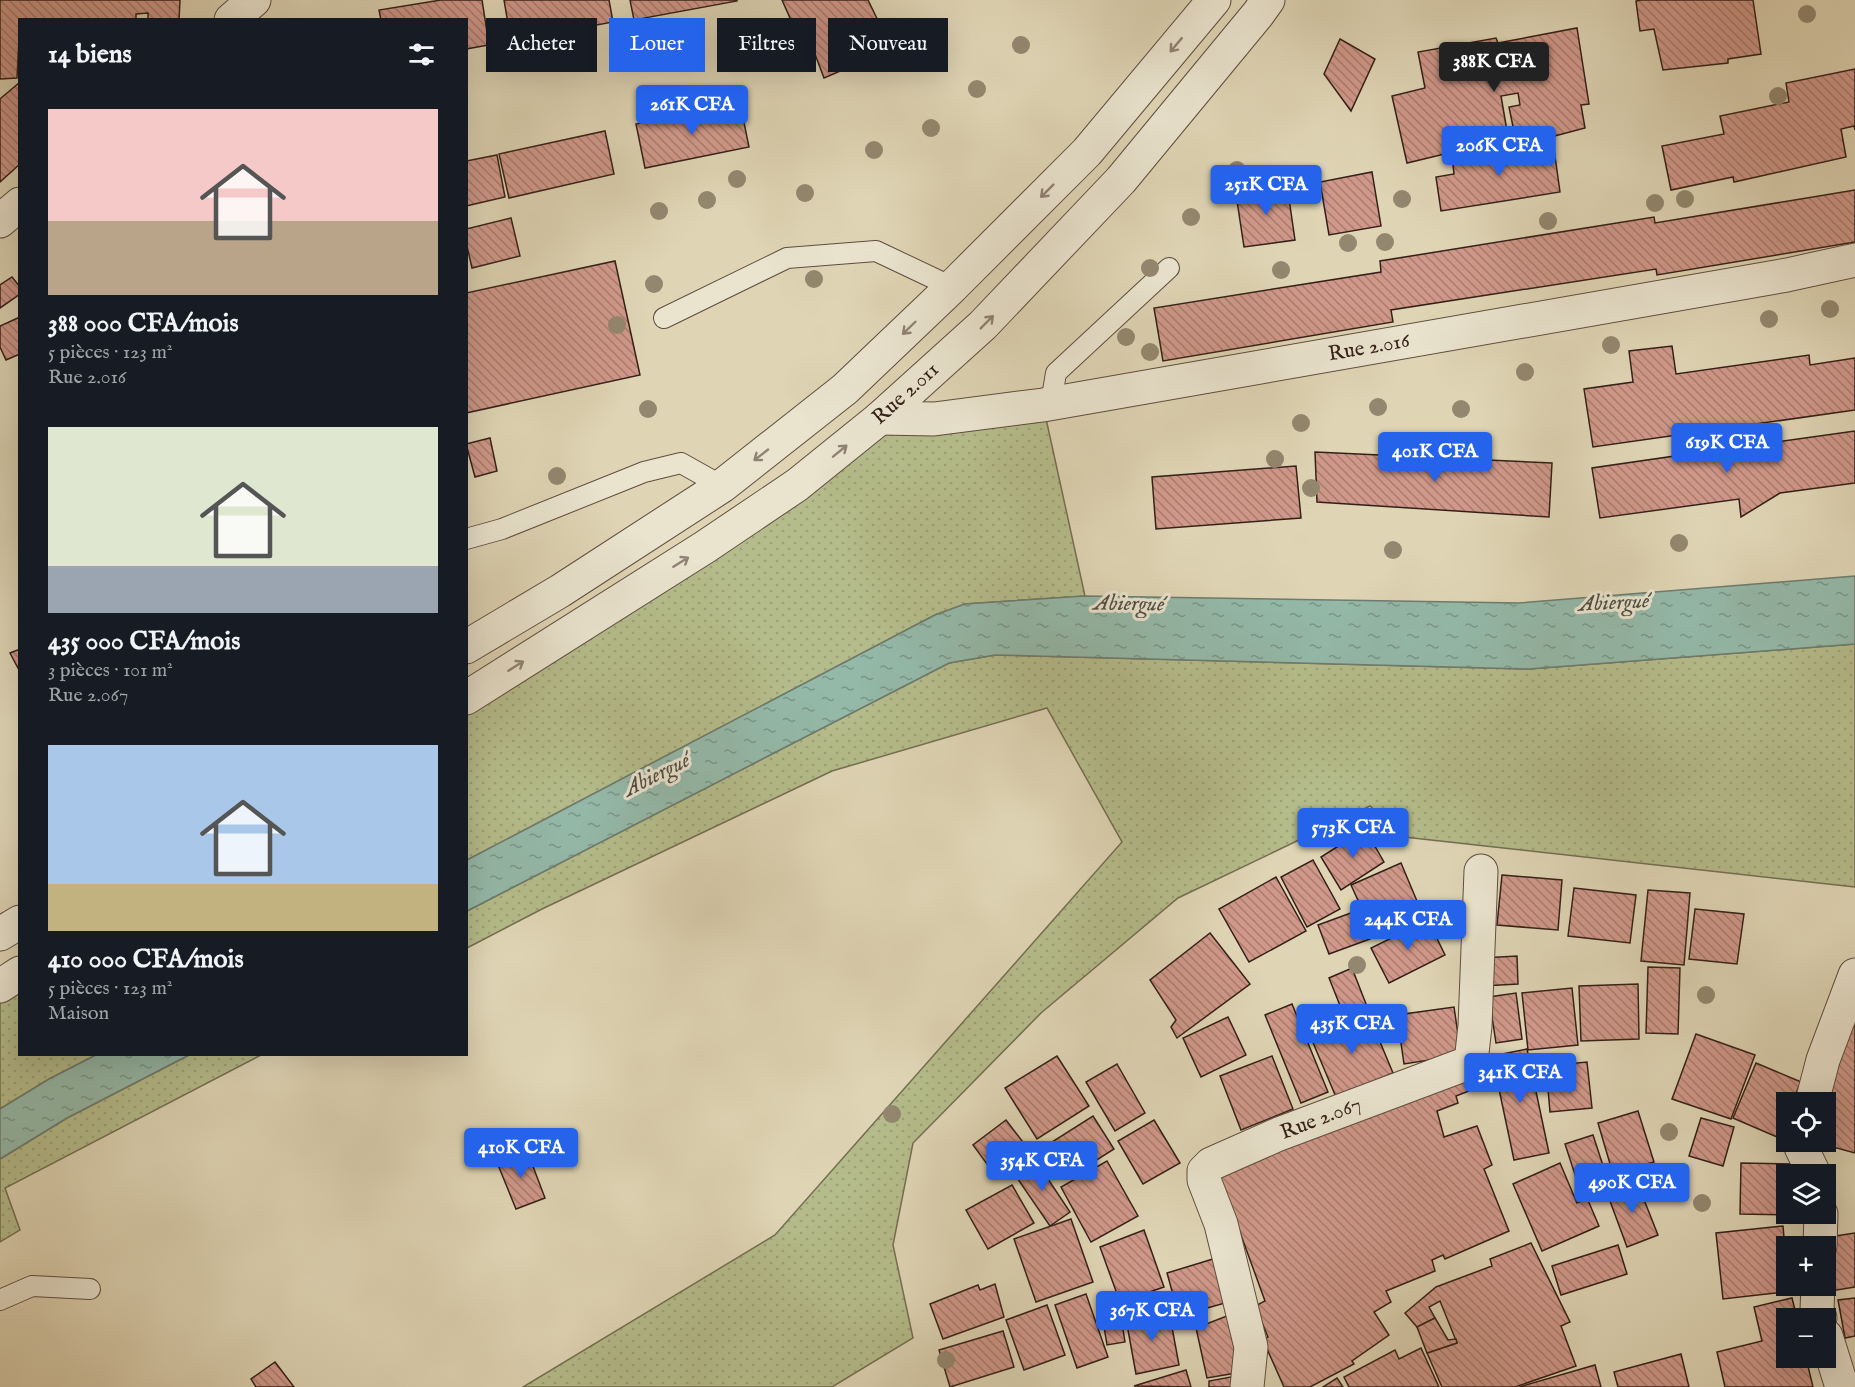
<!DOCTYPE html>
<html lang="fr">
<meta charset="utf-8">
<style>
:root{--surface:#171b24;--page:#242831;--text:#f1f3f6;--muted:#9ea1a6;--accent:#2563eb}
body{margin:0;font-family:"IM FELL English",serif;background:var(--page);color:var(--text);height:100vh;display:flex;flex-direction:column;font-size:22px;white-space:nowrap}
*{box-sizing:border-box;margin:0}
p{font-size:20px;color:var(--muted)}
.icon{flex:none;width:33px;height:33px;fill:none;stroke:currentColor;stroke-width:2;stroke-linecap:round;stroke-linejoin:round}
.map{position:relative;flex:1;overflow:hidden}
.sheet{position:absolute;left:18px;top:18px;width:450px;height:1038px;display:flex;flex-direction:column;background:var(--surface);border-radius:0px;box-shadow:0 6px 24px #0002}
.sheet>*{flex:none}
.hud{position:absolute;left:486px;top:18px;width:570px;height:54px;display:flex;gap:12px}
.controls{position:absolute;left:1776px;top:1092px;display:grid;gap:12px}
.controls a{display:grid;place-items:center;width:60px;height:60px;border-radius:0px;background:var(--surface);box-shadow:0 6px 24px #0002;font-size:30px}
.price{position:absolute;translate:-50% -51px;padding:0 14px;border-radius:6px;background:var(--accent);color:#fff;font-size:20px;line-height:39px;filter:drop-shadow(0 2px 3px #0008)}
.price::after{content:'';position:absolute;left:50%;top:36px;width:18px;height:14px;margin-left:-9px;background:inherit;clip-path:polygon(0 0,100% 0,50% 100%)}
.price.current{background:#222;color:#fff}
ul{padding:0;list-style:none}
li{display:grid;align-content:center;gap:12px;height:318px;padding:0 30px}
li span{display:grid;place-items:center;height:186px;border-radius:0px;color:#555}
li>.icon{margin-inline-start:auto}
span .icon{width:108px;height:108px;fill:#fffc;stroke-width:1}
li b{font-size:26px}
h2{display:flex;justify-content:space-between;align-items:center;height:72px;padding:0 30px;font-size:26px}
.tag{padding:0 21px;border-radius:0px;background:var(--surface);box-shadow:0 6px 24px #0002;font-size:21px;line-height:54px}
.tag.current{background:var(--accent);color:#fff}
.map>svg:first-child{display:block}
</style>
<div class="map">
<svg width="1855" height="1387" viewBox="0 0 1855 1387">
<defs>
<pattern id="grass-dots" width="8" height="8" patternUnits="userSpaceOnUse" patternTransform="scale(1.5)"><rect width="8" height="8" fill="#b5bc8b"/><path d="M2 2h.1M6 6h.1" fill="none" stroke="#9ca177" stroke-width="1.8" stroke-linecap="round"/></pattern>
<pattern id="water-ripples" width="26" height="14" patternUnits="userSpaceOnUse" patternTransform="scale(1.5)"><rect width="26" height="14" fill="#94b9a9"/><path d="M2 4q2-2 4 0t4 0M15 11q2-2 4 0t4 0" fill="none" stroke="#7a9689"/></pattern>
<pattern id="building-back-hatch" width="6" height="6" patternUnits="userSpaceOnUse" patternTransform="scale(1.5)"><rect width="6" height="6" fill="#d0988a"/><path d="M-1 5l2 2M0 0l6 6M5-1l2 2" fill="none" stroke="#aa7c70"/></pattern>
</defs>
<rect width="100%" height="100%" fill="#dfd5b5"/>
<filter id="stains"><feTurbulence type="fractalNoise" baseFrequency=".00333" numOctaves="4"/><feColorMatrix values="0 0 0 0 .2 0 0 0 0 .09 0 0 0 0 .02 0 0 0 .5 -.17"/></filter>
<radialGradient id="worn" r=".72"><stop offset=".6" stop-color="#630" stop-opacity="0"/><stop offset="1" stop-color="#630" stop-opacity=".3"/></radialGradient>
<g fill="url(#grass-dots)" stroke="#746e52" stroke-width="1.5">
<polygon points="1043,405 1085,596 965,604 935,615 467,860 467,698 880,418"/>
<polygon points="1855,644 1855,887 1404,837 1370,806 1178,898 1041,1013 913,1143 893,1245 913,1338 832,1387 523,1387 775,1235 1122,842 1047,708 832,771 542,909 467,948 467,911 949,663 995,655 1529,669"/>
<polygon points="19,973 20,1054 96,1055 49,1079 0,1109 0,986"/>
<polygon points="189,1055 261,1055 5,1188 20,1230 0,1242 0,1159 67,1118"/>
</g>
<g fill="url(#water-ripples)" stroke="#6e7c6f" stroke-width="1.5">
<polygon points="1855,576 1855,644 1529,669 995,655 949,663 467,911 467,860 935,615 965,604 1085,596 1519,603"/>
<polygon points="96,1055 189,1055 67,1118 0,1159 0,1109 49,1079"/>
</g>
<g fill="url(#building-back-hatch)" stroke="#342018" stroke-width="1.5">
<polygon points="0,0 180,0 179,20 148,20 148,13 136,14 136,20 20,20 17,78 0,79"/>
<polygon points="441,0 482,0 489,45 466,49 466,20 381,20 379,10"/>
<polygon points="504,0 609,0 613,22 511,41"/>
<polygon points="630,0 737,0 737,1 634,20"/>
<polygon points="782,0 868,0 882,29 878,30 887,51 824,78 807,33 798,36"/>
<polygon points="1641,0 1753,0 1761,54 1728,59 1728,63 1663,70 1654,29 1640,31 1636,1"/>
<polygon points="1577,28 1589,104 1581,105 1585,128 1517,146 1509,107 1520,105 1518,93 1501,96 1507,131 1450,140 1453,152 1407,163 1392,96 1425,88 1418,52 1496,38 1498,43"/>
<polygon points="1340,39 1375,59 1351,111 1324,74"/>
<polygon points="1855,69 1855,130 1854,126 1841,129 1846,157 1734,182 1733,177 1671,190 1662,146 1724,134 1720,116 1789,102 1786,83"/>
<polygon points="20,82 20,164 0,182 0,99"/>
<polygon points="740,103 749,147 645,168 636,124"/>
<polygon points="605,131 614,174 509,198 499,154"/>
<polygon points="1553,142 1560,192 1441,211 1436,177 1454,174 1452,157"/>
<polygon points="497,155 505,197 466,206 466,161"/>
<polygon points="1372,172 1381,226 1329,235 1320,182"/>
<polygon points="1287,185 1295,240 1244,247 1236,194"/>
<polygon points="1855,190 1855,242 1657,275 1656,269 1391,310 1393,322 1163,361 1154,308 1381,272 1380,261 1654,217 1655,223"/>
<polygon points="511,218 520,256 472,268 466,242 466,229"/>
<polygon points="615,261 640,375 466,413 466,293"/>
<polygon points="12,277 20,287 20,294 0,308 0,285"/>
<polygon points="20,317 20,354 6,360 0,347 0,326"/>
<polygon points="1672,346 1676,374 1809,355 1810,365 1855,358 1855,410 1593,447 1584,389 1633,382 1629,351"/>
<polygon points="1775,430 1777,442 1855,431 1855,483 1780,493 1741,517 1739,499 1600,518 1592,468 1730,448 1729,437"/>
<polygon points="490,438 497,471 475,477 466,444"/>
<polygon points="1315,452 1552,463 1549,517 1317,502"/>
<polygon points="1296,466 1301,518 1156,529 1152,477"/>
<polygon points="20,649 20,672 10,653"/>
<polygon points="1365,829 1384,862 1341,890 1321,857"/>
<polygon points="1313,860 1340,909 1307,927 1281,877"/>
<polygon points="1401,863 1417,901 1378,918 1371,902 1361,907 1351,885"/>
<polygon points="1502,875 1562,880 1558,930 1497,925"/>
<polygon points="1276,877 1306,931 1249,962 1219,909"/>
<polygon points="1574,888 1636,895 1630,943 1568,936"/>
<polygon points="1648,890 1690,893 1684,965 1641,961"/>
<polygon points="1695,909 1744,914 1737,964 1689,959"/>
<polygon points="1359,910 1370,939 1329,954 1318,925"/>
<polygon points="1428,920 1445,955 1389,983 1371,948"/>
<polygon points="1210,933 1250,984 1177,1038 1171,1027 1176,1020 1150,980"/>
<polygon points="1517,956 1518,984 1483,986 1482,958"/>
<polygon points="1648,967 1680,968 1678,1034 1646,1033"/>
<polygon points="1352,968 1368,1009 1345,1018 1329,978"/>
<polygon points="1638,984 1639,1039 1581,1041 1579,986"/>
<polygon points="1572,988 1578,1045 1528,1050 1522,993"/>
<polygon points="1516,993 1522,1039 1496,1043 1489,997"/>
<polygon points="1292,1004 1328,1092 1301,1103 1265,1015"/>
<polygon points="1855,1006 1855,1153 1815,1142 1826,1142 1826,1102"/>
<polygon points="1454,1007 1461,1055 1404,1064 1397,1015"/>
<polygon points="1368,1013 1393,1073 1336,1097 1311,1038"/>
<polygon points="1228,1017 1246,1055 1201,1077 1183,1038"/>
<polygon points="1696,1034 1755,1055 1731,1119 1672,1099"/>
<polygon points="1527,1049 1549,1153 1514,1160 1492,1056"/>
<polygon points="1057,1056 1089,1106 1037,1139 1005,1088"/>
<polygon points="1272,1056 1293,1109 1241,1130 1220,1076"/>
<polygon points="1587,1062 1592,1108 1550,1112 1546,1066"/>
<polygon points="1756,1063 1801,1082 1792,1102 1786,1102 1786,1115 1777,1137 1733,1118"/>
<polygon points="1117,1064 1145,1113 1115,1131 1086,1082"/>
<polygon points="1470,1076 1474,1089 1456,1096 1458,1103 1437,1111 1444,1137 1477,1126 1492,1165 1484,1169 1509,1231 1445,1259 1443,1255 1432,1260 1435,1271 1386,1291 1391,1302 1374,1312 1389,1335 1352,1361 1354,1364 1310,1387 1284,1387 1263,1340 1268,1337 1255,1306 1265,1301 1218,1172"/>
<polygon points="1638,1111 1654,1162 1613,1174 1598,1123"/>
<polygon points="1093,1116 1114,1149 1073,1175 1052,1142"/>
<polygon points="1701,1118 1734,1127 1723,1166 1689,1156"/>
<polygon points="1006,1120 1032,1154 998,1179 973,1145"/>
<polygon points="1154,1120 1180,1163 1143,1184 1118,1141"/>
<polygon points="1593,1135 1610,1187 1582,1196 1565,1144"/>
<polygon points="526,1148 545,1198 516,1209 496,1160"/>
<polygon points="1034,1158 1070,1212 1050,1226 1013,1172"/>
<polygon points="1107,1161 1138,1216 1091,1242 1061,1187"/>
<polygon points="1560,1163 1577,1203 1587,1198 1599,1226 1542,1251 1513,1184"/>
<polygon points="1741,1163 1795,1164 1794,1174 1786,1174 1786,1214 1794,1214 1793,1215 1740,1214"/>
<polygon points="1637,1182 1658,1235 1627,1247 1607,1193"/>
<polygon points="1012,1185 1034,1223 988,1249 966,1210"/>
<polygon points="1071,1219 1093,1282 1036,1302 1014,1239"/>
<polygon points="1783,1226 1785,1249 1780,1250 1784,1292 1723,1299 1716,1233"/>
<polygon points="1144,1230 1164,1287 1120,1302 1100,1247"/>
<polygon points="1855,1233 1855,1287 1831,1291 1823,1238"/>
<polygon points="1531,1243 1570,1322 1561,1326 1576,1366 1515,1387 1442,1387 1427,1353 1457,1343 1440,1301 1429,1307 1435,1318 1417,1327 1405,1313 1436,1287 1492,1266 1490,1259"/>
<polygon points="1618,1245 1627,1274 1561,1295 1552,1266"/>
<polygon points="1213,1259 1225,1303 1179,1316 1167,1273"/>
<polygon points="995,1284 1004,1317 943,1339 930,1304 978,1285 980,1290"/>
<polygon points="1086,1294 1108,1357 1077,1368 1055,1305"/>
<polygon points="1792,1298 1797,1318 1786,1318 1786,1358 1806,1358 1813,1387 1725,1387 1717,1352 1762,1341 1754,1307"/>
<polygon points="1855,1298 1855,1336 1845,1338 1838,1300"/>
<polygon points="1047,1305 1065,1355 1024,1370 1006,1320"/>
<polygon points="1119,1305 1125,1342 1107,1345 1101,1308"/>
<polygon points="1169,1311 1179,1365 1136,1374 1126,1319"/>
<polygon points="1237,1312 1236,1373 1207,1378 1196,1328"/>
<polygon points="1435,1318 1448,1340 1456,1339 1457,1343 1427,1353 1417,1327"/>
<polygon points="1003,1331 1014,1367 950,1387 939,1350"/>
<polygon points="1421,1348 1439,1387 1349,1387 1344,1377 1395,1350 1399,1359"/>
<polygon points="1681,1354 1689,1387 1618,1387 1614,1372"/>
<polygon points="275,1362 294,1387 256,1387 251,1379"/>
<polygon points="1595,1365 1601,1387 1519,1387"/>
<polygon points="1186,1370 1191,1387 1134,1386"/>
<polygon points="1236,1376 1239,1387 1209,1387 1209,1381"/>
<polygon points="1337,1378 1343,1387 1323,1387"/>
</g>
<g fill="none" stroke-linecap="round" stroke-linejoin="round">
<defs>
<g id="service">
<polyline points="664,318 787,258 876,251 952,287"/>
<polyline points="1051,403 1056,373 1169,268"/>
<polyline points="466,539 502,529 644,472 681,463 722,486"/>
<polyline points="0,1300 32,1286 90,1289"/>
</g>
<g id="minor">
<polyline points="231,20 254,0"/>
<polyline points="0,221 20,204"/>
<polyline points="880,418 934,419 1043,405 1787,275 1855,260"/>
<polyline points="1812,1102 1823,1060 1855,975"/>
<polyline points="1802,1142 1801,1147 1814,1174"/>
<polyline points="1820,1246 1821,1214"/>
<polyline points="1818,1286 1817,1309 1820,1318"/>
<polyline points="1826,1336 1842,1387"/>
<polyline points="1247,1387 1251,1347 1221,1224 1204,1180 1204,1171 1211,1164 1279,1134 1471,1062 1475,1026 1481,871"/>
</g>
<g id="tertiary">
<polyline points="466,647 560,591 722,486 845,389 952,287 1087,152 1214,0"/>
<polyline points="466,698 705,547 797,485 880,418 983,325 1121,180 1258,14 1268,0"/>
<polyline points="0,934 20,922"/>
<polyline points="0,986 20,973"/>
</g>
</defs>
<use href="#service" stroke="#5f4d3f" stroke-width="22"/>
<use href="#minor" stroke="#5f4d3f" stroke-width="35"/>
<use href="#tertiary" stroke="#5f4d3f" stroke-width="35"/>
<use href="#service" stroke="#eae4cf" stroke-width="20"/>
<use href="#minor" stroke="#eae4cf" stroke-width="33"/>
<use href="#tertiary" stroke="#eae4cf" stroke-width="33"/>
</g>
<g fill="#93876f">
<circle cx="1807" cy="14" r="9"/>
<circle cx="732" cy="34" r="9"/>
<circle cx="1021" cy="45" r="9"/>
<circle cx="639" cy="46" r="9"/>
<circle cx="977" cy="89" r="9"/>
<circle cx="1778" cy="96" r="9"/>
<circle cx="931" cy="128" r="9"/>
<circle cx="1502" cy="139" r="9"/>
<circle cx="874" cy="150" r="9"/>
<circle cx="1237" cy="170" r="9"/>
<circle cx="737" cy="179" r="9"/>
<circle cx="805" cy="193" r="9"/>
<circle cx="1402" cy="199" r="9"/>
<circle cx="1685" cy="199" r="9"/>
<circle cx="707" cy="200" r="9"/>
<circle cx="1655" cy="203" r="9"/>
<circle cx="659" cy="211" r="9"/>
<circle cx="1191" cy="217" r="9"/>
<circle cx="1548" cy="221" r="9"/>
<circle cx="1385" cy="242" r="9"/>
<circle cx="1348" cy="243" r="9"/>
<circle cx="1150" cy="268" r="9"/>
<circle cx="1281" cy="270" r="9"/>
<circle cx="814" cy="279" r="9"/>
<circle cx="654" cy="284" r="9"/>
<circle cx="1830" cy="309" r="9"/>
<circle cx="1769" cy="319" r="9"/>
<circle cx="617" cy="325" r="9"/>
<circle cx="1126" cy="337" r="9"/>
<circle cx="1611" cy="345" r="9"/>
<circle cx="1150" cy="352" r="9"/>
<circle cx="1525" cy="372" r="9"/>
<circle cx="1378" cy="407" r="9"/>
<circle cx="648" cy="409" r="9"/>
<circle cx="1461" cy="409" r="9"/>
<circle cx="1301" cy="423" r="9"/>
<circle cx="1275" cy="459" r="9"/>
<circle cx="557" cy="476" r="9"/>
<circle cx="1311" cy="488" r="9"/>
<circle cx="1679" cy="543" r="9"/>
<circle cx="1393" cy="550" r="9"/>
<circle cx="1357" cy="965" r="9"/>
<circle cx="1706" cy="995" r="9"/>
<circle cx="892" cy="1114" r="9"/>
<circle cx="1669" cy="1132" r="9"/>
<circle cx="1702" cy="1203" r="9"/>
<circle cx="946" cy="1360" r="9"/>
</g>
<defs><path id="oneway-shaft" d="M-6 0H5M1.5-3L5.5 0L1.5 3" fill="none" stroke-width="1.6" stroke-linecap="round" stroke-linejoin="round" transform="scale(1.5)"/></defs>
<g stroke="#8f8274">
<use href="#oneway-shaft" transform="translate(1176 45) rotate(130)"/>
<use href="#oneway-shaft" transform="translate(1047 191) rotate(135)"/>
<use href="#oneway-shaft" transform="translate(987 322) rotate(-45)"/>
<use href="#oneway-shaft" transform="translate(909 328) rotate(136)"/>
<use href="#oneway-shaft" transform="translate(840 451) rotate(-39)"/>
<use href="#oneway-shaft" transform="translate(761 455) rotate(142)"/>
<use href="#oneway-shaft" transform="translate(681 562) rotate(-32)"/>
<use href="#oneway-shaft" transform="translate(516 666) rotate(-32)"/>
</g>
<g text-anchor="middle" dominant-baseline="central" stroke-width="6" stroke-linejoin="round" paint-order="stroke">
<g font-size="21" fill="#342018" stroke="#eae4cf">
<text transform="translate(1369 348) rotate(-10)">Rue 2.016</text>
<text transform="translate(906 394) rotate(-42)">Rue 2.011</text>
<text transform="translate(1321 1119) rotate(-21)">Rue 2.067</text>
</g>
<g font-size="22" font-style="italic" fill="#514e44" stroke="#eae4cf">
<text transform="translate(1614 603) rotate(-3)">Abiergué</text>
<text transform="translate(1129 604) rotate(1)">Abiergué</text>
<text transform="translate(657 775) rotate(-27)">Abiergué</text>
</g>
</g>
<rect width="100%" height="100%" filter="url(#stains)"/>
<rect width="100%" height="100%" fill="url(#worn)"/>
</svg>
<div class="controls">
<a><svg class="icon" aria-label="locate" viewBox="0 0 24 24"><circle cx="12" cy="12" r="6"/><path d="M12 2v4M12 18v4M2 12h4M18 12h4"/></svg></a>
<a><svg class="icon" aria-label="layers" viewBox="0 0 24 24"><path d="M12 4l9 5-9 5-9-5zM3 14l9 5 9-5"/></svg></a>
<a>+</a>
<a>−</a>
</div>
<b class="price current" style="left:1494px;top:93px">388K CFA</b>
<b class="price" style="left:692px;top:136px">261K CFA</b>
<b class="price" style="left:1499px;top:177px">206K CFA</b>
<b class="price" style="left:1266px;top:216px">251K CFA</b>
<b class="price" style="left:1727px;top:474px">619K CFA</b>
<b class="price" style="left:1435px;top:483px">401K CFA</b>
<b class="price" style="left:1353px;top:859px">573K CFA</b>
<b class="price" style="left:1408px;top:951px">244K CFA</b>
<b class="price" style="left:1352px;top:1055px">435K CFA</b>
<b class="price" style="left:1520px;top:1104px">341K CFA</b>
<b class="price" style="left:521px;top:1179px">410K CFA</b>
<b class="price" style="left:1042px;top:1192px">354K CFA</b>
<b class="price" style="left:1632px;top:1214px">490K CFA</b>
<b class="price" style="left:1152px;top:1342px">367K CFA</b>
<div class="hud">
<a class="tag">Acheter</a>
<a class="tag current">Louer</a>
<a class="tag">Filtres</a>
<a class="tag">Nouveau</a>
</div>
<section class="sheet">
<h2>14 biens<svg class="icon" aria-label="filters" viewBox="0 0 24 24"><path d="M4 7h16M4 17h16"/><circle cx="9" cy="7" r="2"/><circle cx="15" cy="17" r="2"/></svg></h2>
<ul>
<li><span style="background:linear-gradient(#f6c9c9 60%,#b9a48a 0)"><svg class="icon" aria-label="home" viewBox="0 0 24 24"><path d="M3 11l9-7 9 7M6 9v11h12V9"/></svg></span><div><b>388 000 CFA/mois</b><p>5 pièces · 123 m²</p><p>Rue 2.016</p></div></li>
<li><span style="background:linear-gradient(#dfe7d0 75%,#9aa5b1 0)"><svg class="icon" aria-label="home" viewBox="0 0 24 24"><path d="M3 11l9-7 9 7M6 9v11h12V9"/></svg></span><div><b>435 000 CFA/mois</b><p>3 pièces · 101 m²</p><p>Rue 2.067</p></div></li>
<li><span style="background:linear-gradient(#a9c7e8 75%,#c2b280 0)"><svg class="icon" aria-label="home" viewBox="0 0 24 24"><path d="M3 11l9-7 9 7M6 9v11h12V9"/></svg></span><div><b>410 000 CFA/mois</b><p>5 pièces · 123 m²</p><p>Maison</p></div></li>
</ul>
</section>
</div>
